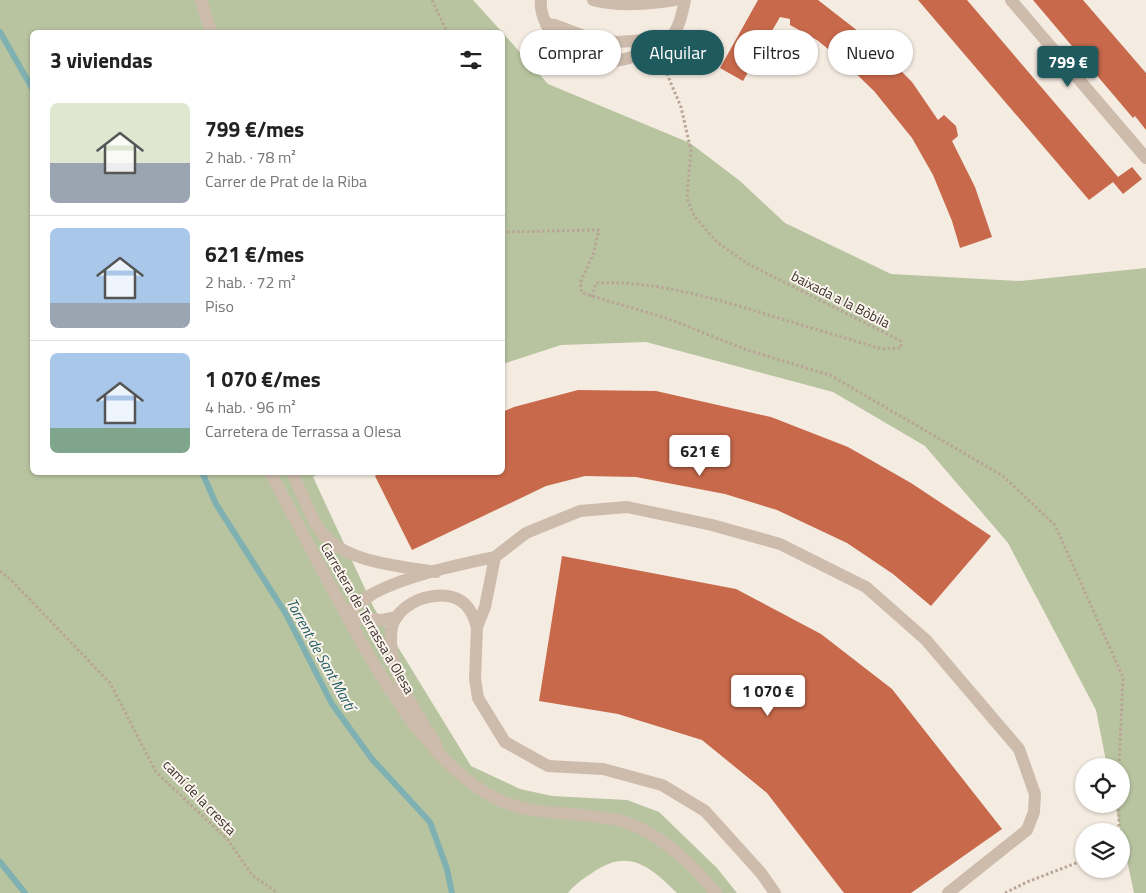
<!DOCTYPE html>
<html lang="es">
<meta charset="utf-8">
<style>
:root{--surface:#fff;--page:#f2f2f2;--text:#222;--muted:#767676;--line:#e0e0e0;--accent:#1f5a5e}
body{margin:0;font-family:"Titillium Web",sans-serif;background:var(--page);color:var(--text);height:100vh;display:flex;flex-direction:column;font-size:19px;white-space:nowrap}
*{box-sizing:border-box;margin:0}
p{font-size:16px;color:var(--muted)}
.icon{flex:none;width:28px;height:28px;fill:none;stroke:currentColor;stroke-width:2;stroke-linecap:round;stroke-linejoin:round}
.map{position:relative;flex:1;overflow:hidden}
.side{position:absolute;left:30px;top:30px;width:475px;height:445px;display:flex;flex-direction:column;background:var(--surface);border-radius:8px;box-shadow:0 1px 4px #0004}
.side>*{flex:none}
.guide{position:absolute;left:520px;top:30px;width:475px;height:45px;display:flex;gap:10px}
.buttons{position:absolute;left:1075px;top:758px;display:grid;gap:10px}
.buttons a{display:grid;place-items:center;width:55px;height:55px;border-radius:50%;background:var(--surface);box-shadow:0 1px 4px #0004;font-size:25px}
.price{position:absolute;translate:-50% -42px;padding:0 11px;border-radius:5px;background:#fff;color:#222;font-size:16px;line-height:32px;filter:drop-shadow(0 1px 2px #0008)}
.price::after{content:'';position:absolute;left:50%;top:30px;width:15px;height:11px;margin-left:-8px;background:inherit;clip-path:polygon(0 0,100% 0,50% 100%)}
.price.selected{background:var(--accent);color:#fff}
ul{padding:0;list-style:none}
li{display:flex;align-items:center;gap:15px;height:125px;padding:0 20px}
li+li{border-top:1px solid var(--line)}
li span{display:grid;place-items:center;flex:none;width:140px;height:100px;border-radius:8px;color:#555}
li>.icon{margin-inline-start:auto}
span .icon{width:60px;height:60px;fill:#fffc;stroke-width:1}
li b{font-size:21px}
h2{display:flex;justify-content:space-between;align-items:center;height:60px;padding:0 20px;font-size:21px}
.tag{padding:0 18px;border-radius:22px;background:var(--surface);box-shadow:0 1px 4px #0004;font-size:18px;line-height:45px}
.tag.selected{background:var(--accent);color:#fff}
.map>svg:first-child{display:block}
</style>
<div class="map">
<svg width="1146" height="893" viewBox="0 0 1146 893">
<rect width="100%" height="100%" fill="#f4ebe1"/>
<g fill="#b8c4a0">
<path d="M0,0h473l29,32h-470v440l287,1 -6,4 61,131 97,158 49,23 32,7 75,4 32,12 58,56 20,25h-60c-27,-27 -49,-46 -85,-20 -9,6 -18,12 -24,20h-568z"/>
<polygon points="503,33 548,84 690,143 740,181 785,223 891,274 1020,281 1146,268 1146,893 1134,893 1115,804 1121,804 1121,766 1107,766 1096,710 1008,543 925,446 833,392 646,342 561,345 503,364"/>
</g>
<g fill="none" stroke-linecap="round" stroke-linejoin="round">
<g stroke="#7fb0b2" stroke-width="6">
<polyline points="0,32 32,88"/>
<polyline points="202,472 216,504 286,614 332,704 372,759 430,822 447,869 452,893"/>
<polyline points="0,862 25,893"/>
</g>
</g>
<g fill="#c8694b">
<polygon points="758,0 818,0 872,42 912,82 938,120 944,115 956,126 958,136 952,141 975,187 992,237 960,248 952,221 933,175 912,138 874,91 844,62 817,40 790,25 790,19 780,17 743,81 720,68"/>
<polygon points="918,0 967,0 1118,177 1132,167 1142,179 1123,194 1113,182 1089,200"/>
<polygon points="1033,0 1083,0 1146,73 1146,130 1135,116 1133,118"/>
<polygon points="578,390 656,391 771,417 848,447 911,483 991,536 931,606 893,574 847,543 777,510 725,494 636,477 585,476 546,486 412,550 375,476 381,472 502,472 502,412 514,407"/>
<polygon points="562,556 736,589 821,634 892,689 1002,829 911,893 844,893 767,793 702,740 618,714 539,701"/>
</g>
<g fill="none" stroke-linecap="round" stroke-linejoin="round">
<g stroke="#b9a596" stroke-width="3" stroke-dasharray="2.5 2.5" stroke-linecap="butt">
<polyline points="432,0 447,32"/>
<polyline points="502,232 599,230 593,255 580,283 582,293 669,319 747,350 830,375 1003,476 1055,525 1123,677 1119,766"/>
<path d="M592,297l4,-14c59,-3 120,16 176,33 36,11 73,22 110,33l19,-1v-7l-153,-77 -30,-21 -24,-27 -7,-18 4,-47 -10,-44 -14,-33 -3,-13"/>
<polyline points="0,571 11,580 110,683 156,772 227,839 253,876 278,893"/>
<polyline points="1119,804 1119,831"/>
<polyline points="1005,893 1027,882 1084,860"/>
</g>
<g stroke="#cdbbac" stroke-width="12">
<path d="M541,0c-1,10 2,17 6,26 2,4 4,10 7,14 21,28 63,25 92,12 9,-4 20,-8 26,-16 8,-10 10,-23 13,-36"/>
<polyline points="546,24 555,25 592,39 617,42 646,40 660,46"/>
<path d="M292,472c9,19 16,40 27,57 23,34 81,37 117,43"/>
<path d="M345,613c10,-6 19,-14 29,-20 34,-18 83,-28 121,-36"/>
<polyline points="348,618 382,620 397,617"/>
<path d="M437,746c-19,-31 -45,-66 -46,-104 0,-4 0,-11 1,-15 7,-27 52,-42 73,-23 7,7 9,14 12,23"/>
<polyline points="775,893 761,873 705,811 662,785 603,769 548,766 505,742 478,698 475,679 477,627 485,607 495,557 526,533 580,511 627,507 712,525 780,544 866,587 926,640 1019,749 1035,794 1034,812 1027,830 948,893"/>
</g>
<g stroke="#cdbbac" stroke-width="12">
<path d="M593,0c26,7 55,4 82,0"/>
<polyline points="1011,0 1146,158"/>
</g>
<g stroke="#cdbbac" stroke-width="12">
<polyline points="201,0 211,32"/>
<path d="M270,472c22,42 44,83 66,124 37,68 90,169 163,204 23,11 48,12 73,14 18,2 36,3 53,8 37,13 66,41 91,71"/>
</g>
</g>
<g text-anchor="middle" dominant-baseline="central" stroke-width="4" stroke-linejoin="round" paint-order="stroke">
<g font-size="14" fill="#3b302b" stroke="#fbf5ee">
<text transform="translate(841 299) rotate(27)">baixada a la Bòbila</text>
<text transform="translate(368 618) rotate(60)">Carretera de Terrassa a Olesa</text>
<text transform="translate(200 797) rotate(46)">camí de la cresta</text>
</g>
<g font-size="15" font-style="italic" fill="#1f5a5e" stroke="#fbf5ee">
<text transform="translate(321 654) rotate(61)">Torrent de Sant Martí</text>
</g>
</g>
</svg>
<div class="buttons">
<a><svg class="icon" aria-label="locate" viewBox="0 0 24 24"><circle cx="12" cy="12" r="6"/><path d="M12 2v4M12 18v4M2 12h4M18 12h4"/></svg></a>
<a><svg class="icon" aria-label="layers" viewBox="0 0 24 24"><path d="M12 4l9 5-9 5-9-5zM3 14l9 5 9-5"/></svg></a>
</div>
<b class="price selected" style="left:1068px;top:88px">799 €</b>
<b class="price" style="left:700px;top:477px">621 €</b>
<b class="price" style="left:768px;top:717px">1 070 €</b>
<div class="guide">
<a class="tag">Comprar</a>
<a class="tag selected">Alquilar</a>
<a class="tag">Filtros</a>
<a class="tag">Nuevo</a>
</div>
<section class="side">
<h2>3 viviendas<svg class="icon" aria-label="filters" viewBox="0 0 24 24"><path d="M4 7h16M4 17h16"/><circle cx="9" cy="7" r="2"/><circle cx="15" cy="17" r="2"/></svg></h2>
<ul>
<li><span style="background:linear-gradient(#dfe7d0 60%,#9aa5b1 0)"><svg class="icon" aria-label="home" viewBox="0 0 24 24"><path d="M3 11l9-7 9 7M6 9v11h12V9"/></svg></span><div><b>799 €/mes</b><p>2 hab. · 78 m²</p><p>Carrer de Prat de la Riba</p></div></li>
<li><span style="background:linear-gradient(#a9c7e8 75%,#9aa5b1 0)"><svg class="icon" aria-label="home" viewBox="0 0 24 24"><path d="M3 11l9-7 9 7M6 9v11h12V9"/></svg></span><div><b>621 €/mes</b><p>2 hab. · 72 m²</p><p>Piso</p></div></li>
<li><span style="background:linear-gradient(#a9c7e8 75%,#7fa58c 0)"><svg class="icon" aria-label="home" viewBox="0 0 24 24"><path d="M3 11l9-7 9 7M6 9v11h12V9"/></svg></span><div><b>1 070 €/mes</b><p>4 hab. · 96 m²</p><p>Carretera de Terrassa a Olesa</p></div></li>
</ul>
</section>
</div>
